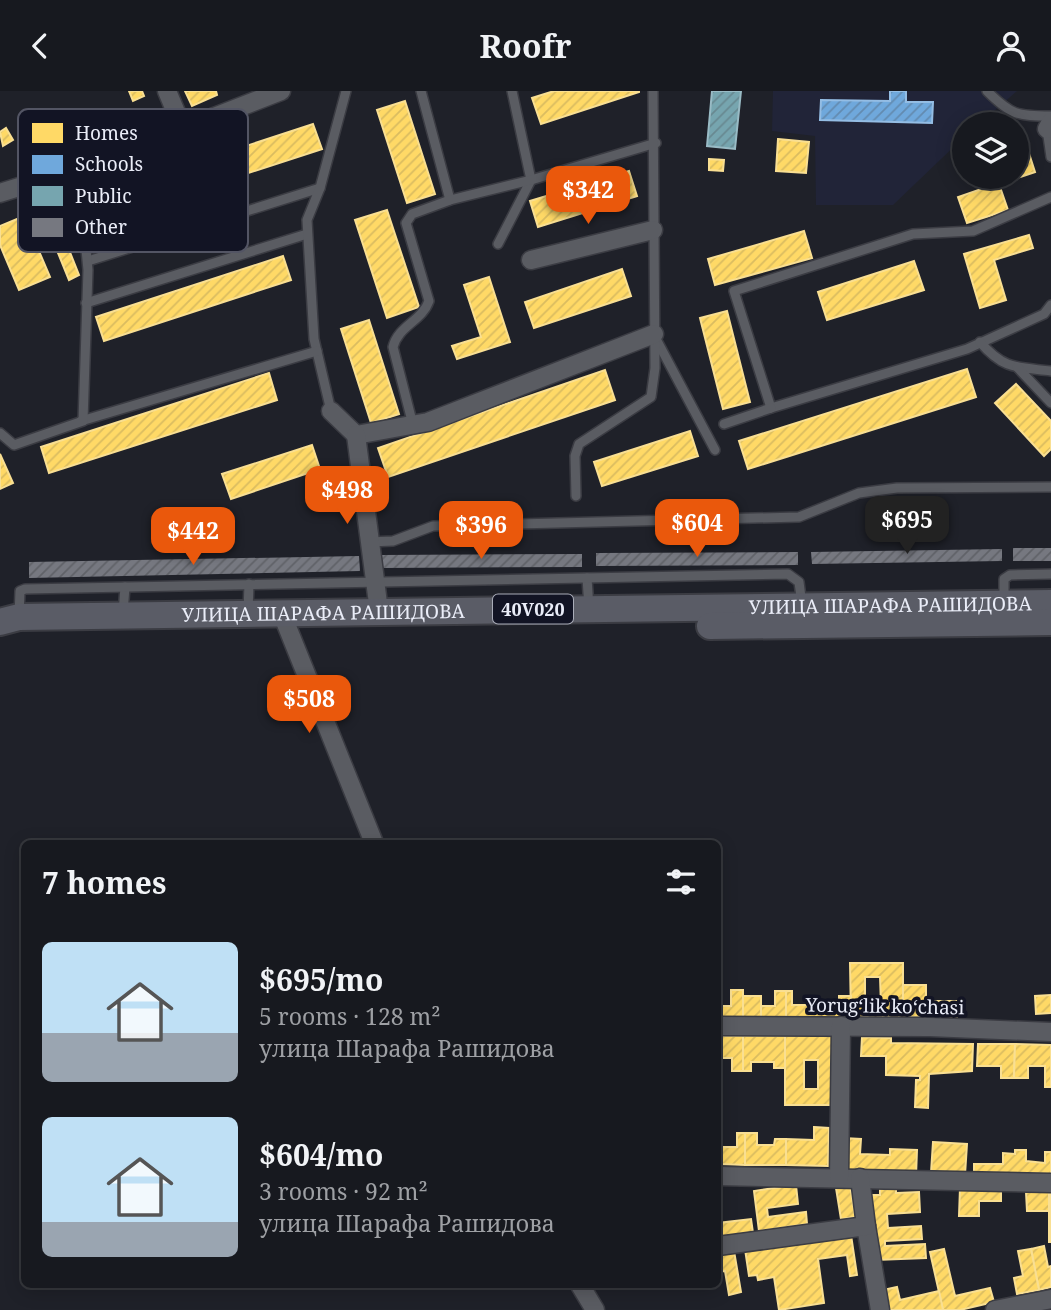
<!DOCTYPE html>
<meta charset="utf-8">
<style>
:root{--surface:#17191f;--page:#202228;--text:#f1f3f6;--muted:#9ea0a4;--line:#36383d;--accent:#ea580c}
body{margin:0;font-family:"Noto Serif",serif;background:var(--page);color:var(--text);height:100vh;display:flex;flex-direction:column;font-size:26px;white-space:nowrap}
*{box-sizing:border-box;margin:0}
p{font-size:23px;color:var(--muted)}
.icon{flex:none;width:38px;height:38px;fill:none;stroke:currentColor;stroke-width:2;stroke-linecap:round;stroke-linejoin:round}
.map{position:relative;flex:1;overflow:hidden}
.sheet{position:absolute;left:21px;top:749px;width:700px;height:448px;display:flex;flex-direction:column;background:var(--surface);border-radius:10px;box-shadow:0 4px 18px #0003,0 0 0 2px var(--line)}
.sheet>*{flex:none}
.tools{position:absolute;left:952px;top:21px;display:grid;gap:14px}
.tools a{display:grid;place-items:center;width:77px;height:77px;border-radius:50%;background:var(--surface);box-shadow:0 4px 18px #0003,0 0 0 2px var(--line);font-size:35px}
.price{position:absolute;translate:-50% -60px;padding:0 16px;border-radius:14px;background:var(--accent);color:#fff;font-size:23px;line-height:46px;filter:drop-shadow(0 2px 4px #0008)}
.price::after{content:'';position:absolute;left:50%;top:42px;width:21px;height:16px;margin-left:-10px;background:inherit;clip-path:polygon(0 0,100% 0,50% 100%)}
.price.active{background:#222;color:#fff}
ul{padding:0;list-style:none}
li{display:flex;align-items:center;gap:21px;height:175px;padding:0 21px}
li span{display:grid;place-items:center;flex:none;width:196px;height:140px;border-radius:10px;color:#555}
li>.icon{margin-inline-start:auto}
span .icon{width:84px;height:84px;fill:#fffc;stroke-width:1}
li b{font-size:30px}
h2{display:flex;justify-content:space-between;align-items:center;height:84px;padding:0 21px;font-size:30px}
header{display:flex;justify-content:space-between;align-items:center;height:91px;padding:0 21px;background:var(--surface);font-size:32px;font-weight:700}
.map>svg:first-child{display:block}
</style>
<header><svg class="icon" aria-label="back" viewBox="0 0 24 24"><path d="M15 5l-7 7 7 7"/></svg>Roofr<svg class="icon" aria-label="person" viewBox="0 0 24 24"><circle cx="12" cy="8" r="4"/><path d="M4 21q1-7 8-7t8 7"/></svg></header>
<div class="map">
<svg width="1051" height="1219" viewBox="0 0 1051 1219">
<defs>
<pattern id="homes-hatch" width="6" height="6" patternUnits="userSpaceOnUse" patternTransform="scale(1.75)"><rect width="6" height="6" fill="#ffd966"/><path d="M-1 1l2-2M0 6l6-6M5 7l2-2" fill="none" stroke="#dabc60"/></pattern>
<pattern id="schools-hatch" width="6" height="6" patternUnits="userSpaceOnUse" patternTransform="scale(1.75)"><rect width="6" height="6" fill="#6fa8dc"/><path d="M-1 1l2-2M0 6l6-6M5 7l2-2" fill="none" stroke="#638bb0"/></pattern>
<pattern id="public-hatch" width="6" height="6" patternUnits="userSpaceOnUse" patternTransform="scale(1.75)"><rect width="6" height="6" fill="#76a5af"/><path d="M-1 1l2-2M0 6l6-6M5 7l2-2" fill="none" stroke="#688991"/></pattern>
<pattern id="building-hatch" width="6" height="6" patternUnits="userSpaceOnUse" patternTransform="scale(1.75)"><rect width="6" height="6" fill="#767880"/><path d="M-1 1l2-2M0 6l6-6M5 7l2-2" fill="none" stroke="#606268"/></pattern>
</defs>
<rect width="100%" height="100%" fill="#1f2129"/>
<polygon fill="#212438" points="773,0 1017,0 979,33 964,33 964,46 893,114 816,114 815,45 772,40"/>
<g fill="url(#homes-hatch)" stroke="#f9df92" stroke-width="2" fill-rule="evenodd">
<polygon points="129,0 142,0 144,5 133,10"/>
<polygon points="185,0 216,0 217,4 192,15"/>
<polygon points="554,0 639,0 639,1 541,33 532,7"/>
<polygon points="405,10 435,103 407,112 377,19"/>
<polygon points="313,33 322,58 123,123 115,98"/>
<polygon points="6,37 13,49 3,55 0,41"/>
<polygon points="778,48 809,51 806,82 776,80"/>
<polygon points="1027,56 1035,81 999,93 1008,119 967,132 958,106 993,94 990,86 1017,86 1017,59"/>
<polygon points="709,68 724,69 723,80 709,79"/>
<polygon points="629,80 637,105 538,136 530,110"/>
<polygon points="52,116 79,184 69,189 41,120"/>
<polygon points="387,119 419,216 387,227 355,129"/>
<polygon points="24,125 50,186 19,199 0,154 0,135"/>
<polygon points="804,140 812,167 715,194 708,168"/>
<polygon points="1029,144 1033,157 994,169 1006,209 980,217 964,163"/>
<polygon points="283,165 291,189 104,250 96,226"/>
<polygon points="914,170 924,199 827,229 818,201"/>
<polygon points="622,178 631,205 534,237 525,211"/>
<polygon points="489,186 510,251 457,268 452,255 481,246 464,194"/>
<polygon points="727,220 750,311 723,318 700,227"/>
<polygon points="369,229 399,323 371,332 341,238"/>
<polygon points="967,278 976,306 748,378 739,350"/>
<polygon points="605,279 615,309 388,386 378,357"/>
<polygon points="269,282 277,309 49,382 41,356"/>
<polygon points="1016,293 1051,330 1051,358 1044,365 995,312"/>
<polygon points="690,340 698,365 602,395 594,371"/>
<polygon points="312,354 320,378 231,408 222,383"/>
<polygon points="0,363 13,392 0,398"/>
<path d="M850,872h53v54h-52zM865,886h15l1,28h-16z"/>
<polygon points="903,894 926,894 926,910 957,910 957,926 903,926"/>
<polygon points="731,899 743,899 743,927 718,927 718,915 731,915"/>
<polygon points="775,900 786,900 786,926 761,927 761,915 775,915"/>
<polygon points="786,900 792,900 792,914 839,914 839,905 851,905 851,926 786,926"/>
<polygon points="1051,904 1051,922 1036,923 1035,905"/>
<rect x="743" y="905" width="18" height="22"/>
<polygon points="718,945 743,945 743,980 732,980 732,967 718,967"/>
<polygon points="743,945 785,945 785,977 774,977 774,971 751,971 751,980 743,980"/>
<path d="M785,945h48l-1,69h-47zM804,969h14v29h-14z"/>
<polygon points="862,946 891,947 891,952 973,953 972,980 929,983 928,1017 915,1016 916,989 920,989 920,985 886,984 886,965 861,965"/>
<polygon points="978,953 1015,953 1014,987 1001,987 1001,975 977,975"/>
<polygon points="1015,953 1051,954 1051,996 1045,996 1045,975 1028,975 1028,987 1014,987"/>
<polygon points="814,1036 829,1037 828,1075 786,1074 786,1048 814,1049"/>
<polygon points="737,1042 745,1042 745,1074 718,1073 718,1056 737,1056"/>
<polygon points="745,1042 757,1042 757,1054 774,1054 775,1048 786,1048 786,1074 745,1074"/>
<polygon points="843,1047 861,1048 860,1063 890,1064 890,1058 917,1059 916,1085 842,1081"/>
<polygon points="933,1051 967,1053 965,1084 931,1082"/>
<polygon points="1015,1059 1026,1059 1026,1070 1045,1072 1045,1061 1051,1061 1051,1083 974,1081 974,1073 1003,1073 1003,1062 1015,1063"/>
<polygon points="796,1094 798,1113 767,1117 768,1126 806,1121 807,1133 759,1140 754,1100"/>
<polygon points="850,1094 855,1126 841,1128 836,1097"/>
<polygon points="896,1097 896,1102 919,1101 920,1121 887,1123 888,1137 921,1135 922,1148 885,1150 885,1155 925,1153 926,1167 876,1169 872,1104 880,1104 880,1098"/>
<polygon points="960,1097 1001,1097 1001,1110 979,1110 979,1125 959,1125"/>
<polygon points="1026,1101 1049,1101 1049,1120 1027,1120"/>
<rect x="1049" y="1101" width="2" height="50"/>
<polygon points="751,1128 753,1142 718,1147 718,1132"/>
<polygon points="851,1144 857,1184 850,1185 847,1164 818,1168 824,1212 779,1219 774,1186 758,1189 757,1184 749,1185 745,1158"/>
<polygon points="1044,1155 1048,1176 1051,1175 1051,1196 1039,1199 1031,1158"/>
<polygon points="944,1158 955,1205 990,1197 994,1211 960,1219 943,1219 930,1161"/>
<polygon points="1031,1158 1039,1199 1017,1203 1014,1187 1023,1185 1018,1160"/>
<polygon points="734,1160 741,1201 729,1204 725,1180 718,1181 718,1162"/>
<polygon points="897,1196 900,1209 939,1200 943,1219 888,1219 883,1199"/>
</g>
<polygon fill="url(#schools-hatch)" stroke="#94bde4" stroke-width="2" points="890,0 906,0 906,11 933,11 932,32 820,29 821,9 890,10"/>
<polygon fill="url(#public-hatch)" stroke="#99bbc5" stroke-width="2" points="712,0 741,0 735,58 707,55"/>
<g fill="url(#building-hatch)">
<rect x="1013" y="457" width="38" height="13"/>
<polygon points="1002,458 1002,470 812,473 811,461"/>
<polygon points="798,461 798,474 596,475 596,462"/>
<polygon points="582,463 582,476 380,477 380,464"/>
<polygon points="359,465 360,480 29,487 29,471"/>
</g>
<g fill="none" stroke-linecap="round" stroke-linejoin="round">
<defs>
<g id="service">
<polyline points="421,0 450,109"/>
<path d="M987,0c24,24 30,25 64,25"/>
<polyline points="1047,38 1051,66"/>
<polyline points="1051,106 973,140 913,143 734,200 771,317 967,258 1044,223 1051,214"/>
<polyline points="498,153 531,89 512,0"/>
<polyline points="88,170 320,97"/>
<polyline points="86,212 307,143"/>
<polyline points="655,246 715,359"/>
<path d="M980,251c24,28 37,25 71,29"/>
<polyline points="1017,276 1051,312"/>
<polyline points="331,320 314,248 307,129 320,97 346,0"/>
<polyline points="81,330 317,260"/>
<polyline points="724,333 771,317"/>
<path d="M413,334l-20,-78c5,-21 29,-26 36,-46l-23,-78 6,-9 38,-14 81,-20 125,-37"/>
<polyline points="0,342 14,354 83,330 88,179 78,77"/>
<polyline points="576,405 575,365 579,353 651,306 655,277 653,0"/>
<polyline points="369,451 393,450 433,435 799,426 859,402 897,397 1051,396"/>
<polyline points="587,487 589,517"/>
<polyline points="1004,512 1004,488 1010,484 1051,483"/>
<polyline points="248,520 249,493"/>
<polyline points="123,522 125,496"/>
<polyline points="19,525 20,500 25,498 788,483 799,491 802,514"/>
</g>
<g id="minor">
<polyline points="167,0 183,38"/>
<polyline points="1047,38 1051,31"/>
<polyline points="0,102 96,72 281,0"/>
<polyline points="531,169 653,139"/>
<polyline points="331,320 356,344 428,331 654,243"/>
<polyline points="356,344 379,520"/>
<polyline points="282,523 374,752"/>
<polyline points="718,935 930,936 1051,941"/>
<polyline points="718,1085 1051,1092"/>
<polyline points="839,1087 841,935"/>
<polyline points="866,1135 880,1219"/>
<polyline points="718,1155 866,1135 860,1087"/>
<polyline points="580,1194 595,1219"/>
<polyline points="995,1219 1051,1208"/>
</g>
<g id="primary">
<path id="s1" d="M0,531l19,-5 1032,-14"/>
<polyline points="710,535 1051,531"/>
</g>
</defs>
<use href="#service" stroke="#3b3c43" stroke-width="12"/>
<use href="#minor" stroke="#3b3c43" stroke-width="21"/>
<use href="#primary" stroke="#3b3c43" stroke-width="30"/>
<use href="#service" stroke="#5a5c62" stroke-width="9"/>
<use href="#minor" stroke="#5a5c62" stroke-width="18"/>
<use href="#primary" stroke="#5a5c66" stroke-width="26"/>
</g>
<g text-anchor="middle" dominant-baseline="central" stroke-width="7" stroke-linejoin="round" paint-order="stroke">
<rect fill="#121424" stroke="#a9acb8" stroke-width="2" x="493" y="503.5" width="80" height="29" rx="5"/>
<g font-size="18" font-weight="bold" fill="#eaedf8">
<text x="533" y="518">40V020</text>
</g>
<g font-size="19" fill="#eaedf8" stroke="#121424">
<text stroke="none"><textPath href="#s1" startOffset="891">УЛИЦА ШАРАФА РАШИДОВА</textPath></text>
<text stroke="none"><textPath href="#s1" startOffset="324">УЛИЦА ШАРАФА РАШИДОВА</textPath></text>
<text transform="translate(885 915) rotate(1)">Yorugʻlik koʻchasi</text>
</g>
</g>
<rect x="18" y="18" width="230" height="143" rx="10" fill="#121424" stroke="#535564" stroke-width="2"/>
<rect x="32" y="32" width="31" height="20" fill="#ffd966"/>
<rect x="32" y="64" width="31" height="19" fill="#6fa8dc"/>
<rect x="32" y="95" width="31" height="20" fill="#76a5af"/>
<rect x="32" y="127" width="31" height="19" fill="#767880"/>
<g font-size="19" fill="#eaedf8">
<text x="75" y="49">Homes</text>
<text x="75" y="80">Schools</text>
<text x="75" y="112">Public</text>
<text x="75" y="143">Other</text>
</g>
</svg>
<div class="tools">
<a><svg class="icon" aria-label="layers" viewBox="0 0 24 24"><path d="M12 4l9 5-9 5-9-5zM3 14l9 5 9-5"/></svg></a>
</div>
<b class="price" style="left:588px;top:135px">$342</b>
<b class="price" style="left:347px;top:435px">$498</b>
<b class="price active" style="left:907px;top:465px">$695</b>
<b class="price" style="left:697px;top:468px">$604</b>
<b class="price" style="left:481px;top:470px">$396</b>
<b class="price" style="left:193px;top:476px">$442</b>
<b class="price" style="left:309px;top:644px">$508</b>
<section class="sheet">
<h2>7 homes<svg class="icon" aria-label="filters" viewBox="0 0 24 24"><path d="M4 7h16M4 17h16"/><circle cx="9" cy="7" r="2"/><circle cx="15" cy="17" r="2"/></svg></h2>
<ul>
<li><span style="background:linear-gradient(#bfe0f5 65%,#9aa5b1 0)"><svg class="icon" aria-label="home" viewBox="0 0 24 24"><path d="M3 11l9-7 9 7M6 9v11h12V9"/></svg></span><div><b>$695/mo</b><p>5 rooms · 128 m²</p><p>улица Шарафа Рашидова</p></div></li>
<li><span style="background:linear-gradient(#bfe0f5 75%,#9aa5b1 0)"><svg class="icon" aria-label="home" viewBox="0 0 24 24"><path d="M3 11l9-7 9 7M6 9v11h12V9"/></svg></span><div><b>$604/mo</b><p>3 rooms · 92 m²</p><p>улица Шарафа Рашидова</p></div></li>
</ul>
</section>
</div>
